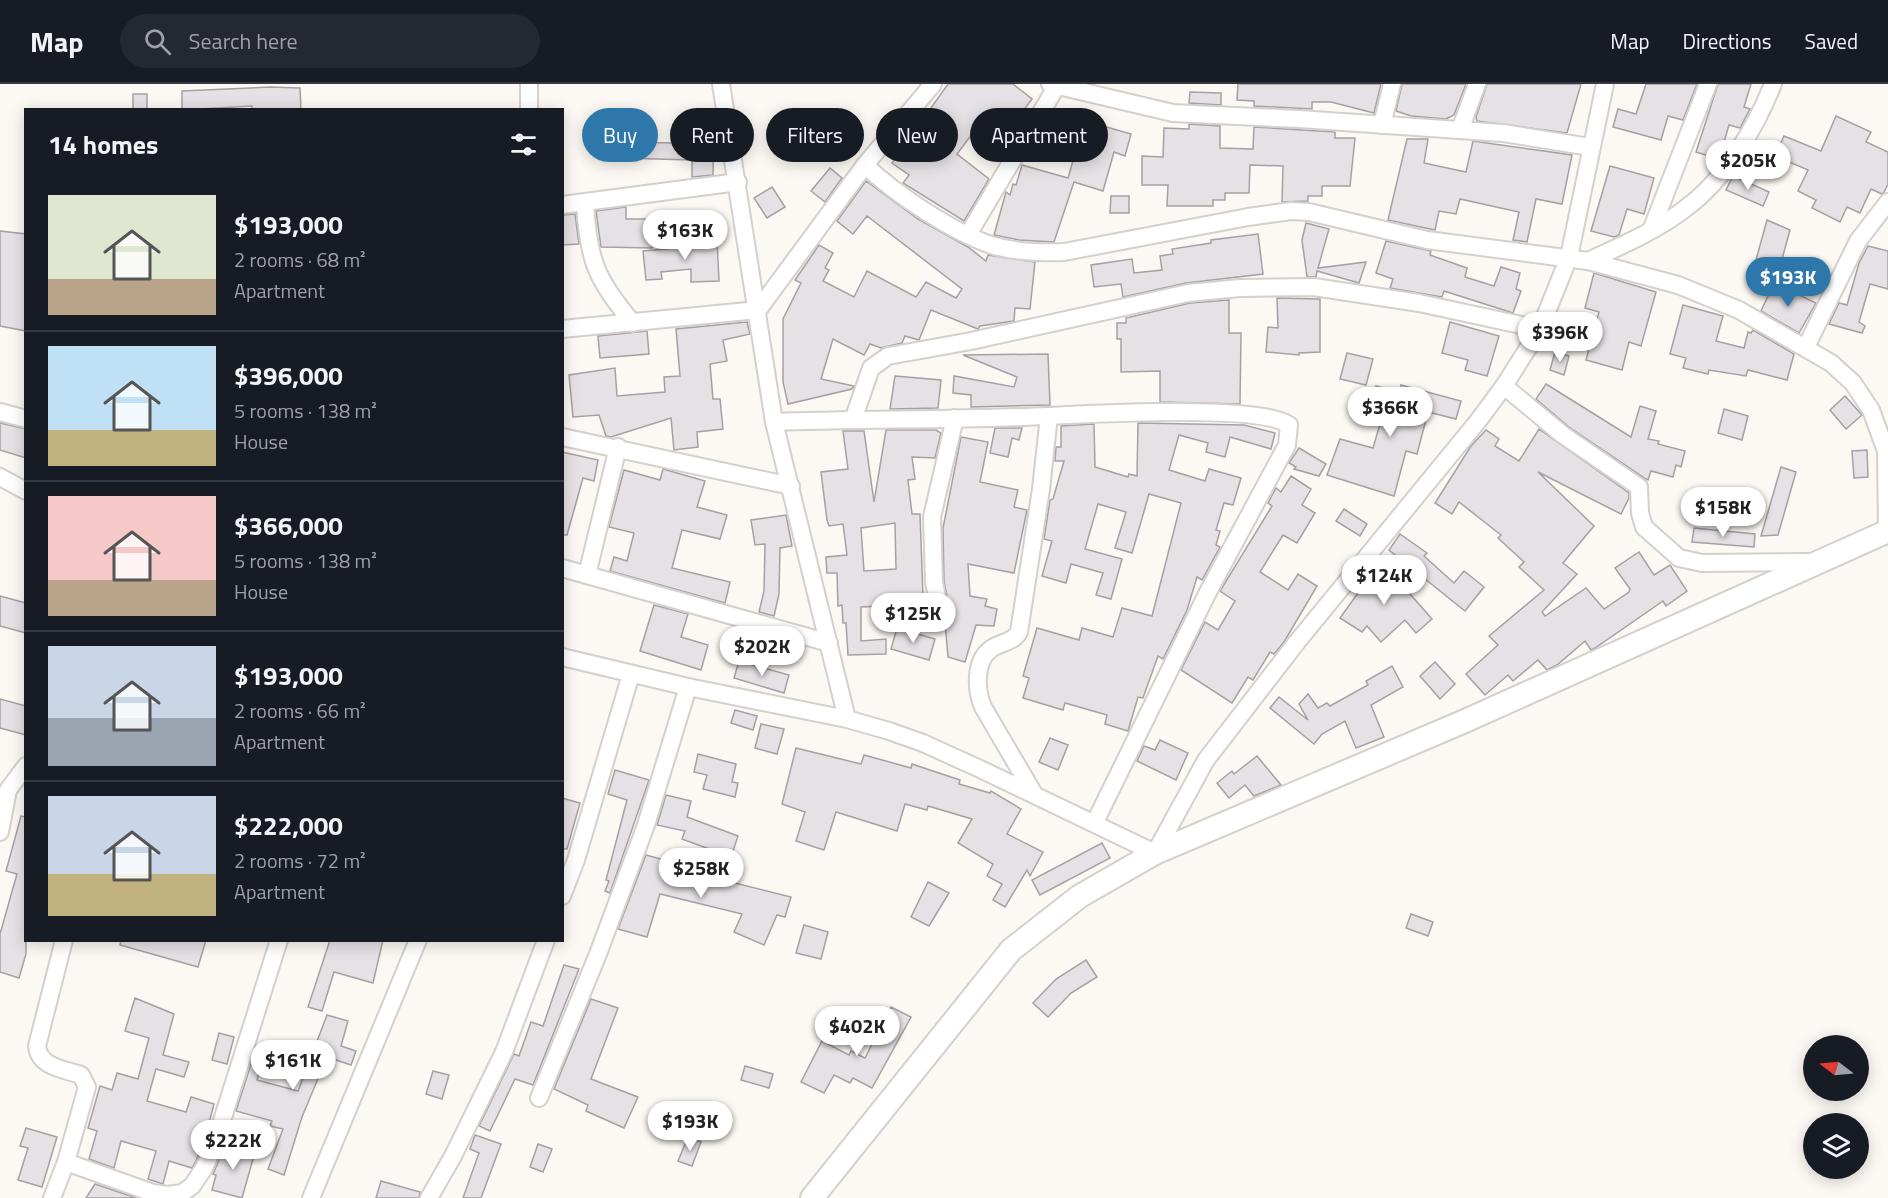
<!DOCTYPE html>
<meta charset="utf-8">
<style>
:root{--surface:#171b24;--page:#242831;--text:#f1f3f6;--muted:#9ea1a6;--line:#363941;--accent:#2e77ab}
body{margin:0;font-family:"Titillium Web",sans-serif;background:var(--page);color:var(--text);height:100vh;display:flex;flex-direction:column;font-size:22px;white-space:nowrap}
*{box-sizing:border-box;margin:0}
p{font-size:20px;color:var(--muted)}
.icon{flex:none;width:33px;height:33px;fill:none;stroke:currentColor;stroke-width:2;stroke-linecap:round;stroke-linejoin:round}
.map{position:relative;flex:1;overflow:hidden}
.drawer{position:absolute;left:24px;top:24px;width:540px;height:834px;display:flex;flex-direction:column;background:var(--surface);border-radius:0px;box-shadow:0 3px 15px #0003}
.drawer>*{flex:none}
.banner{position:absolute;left:582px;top:24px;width:570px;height:54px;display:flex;gap:12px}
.needle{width:39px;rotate:286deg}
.buttons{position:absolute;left:1803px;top:951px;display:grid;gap:12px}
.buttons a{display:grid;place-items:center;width:66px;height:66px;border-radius:50%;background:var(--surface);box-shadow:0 3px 15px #0003;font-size:30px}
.price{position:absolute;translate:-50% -51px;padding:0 14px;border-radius:21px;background:#fff;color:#222;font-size:20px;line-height:39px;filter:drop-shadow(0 2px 3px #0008)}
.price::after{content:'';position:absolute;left:50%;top:36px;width:18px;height:14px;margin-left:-9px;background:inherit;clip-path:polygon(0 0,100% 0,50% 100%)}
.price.active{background:var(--accent);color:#fff}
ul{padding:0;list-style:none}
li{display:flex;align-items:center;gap:18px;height:150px;padding:0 24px}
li+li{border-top:2px solid var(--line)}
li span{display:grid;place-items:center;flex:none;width:168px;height:120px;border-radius:0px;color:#555}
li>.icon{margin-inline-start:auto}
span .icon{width:72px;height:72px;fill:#fffc;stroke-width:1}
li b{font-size:26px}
h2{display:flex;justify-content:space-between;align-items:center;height:72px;padding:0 24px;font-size:26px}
.tag{padding:0 21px;border-radius:27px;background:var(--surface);box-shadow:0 3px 15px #0003;font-size:21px;line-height:54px}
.tag.active{background:var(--accent);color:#fff}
header{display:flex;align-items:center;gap:36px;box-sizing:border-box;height:84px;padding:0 30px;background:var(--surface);border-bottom:2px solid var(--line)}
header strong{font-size:28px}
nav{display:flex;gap:33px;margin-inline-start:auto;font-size:21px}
.search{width:420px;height:54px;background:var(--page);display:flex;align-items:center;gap:15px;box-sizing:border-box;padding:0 21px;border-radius:33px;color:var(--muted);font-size:22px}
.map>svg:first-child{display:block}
</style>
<header>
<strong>Map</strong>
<div class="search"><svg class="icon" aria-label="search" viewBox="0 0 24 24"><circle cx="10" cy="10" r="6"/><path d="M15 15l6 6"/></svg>Search here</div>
<nav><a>Map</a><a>Directions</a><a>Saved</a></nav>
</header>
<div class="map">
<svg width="1888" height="1114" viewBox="0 0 1888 1114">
<rect width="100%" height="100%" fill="#fcf8f3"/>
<g fill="#e6e1e5" stroke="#a6a0a4" stroke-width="1.5" fill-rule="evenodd">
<polygon points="948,0 1013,0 1032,15 1015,38 1018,40 1007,54 981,38 957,70 989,95 964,137 903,99 909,91 892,79"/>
<polygon points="1238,0 1381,0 1374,29 1331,18 1312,18 1312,25 1254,22 1254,17 1237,16"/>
<polygon points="1402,0 1466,0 1454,31 1446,35 1411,32 1396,27"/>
<polygon points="1487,0 1581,0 1567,49 1477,37 1476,33"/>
<polygon points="1646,0 1697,0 1683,36 1668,32 1661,56 1613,43 1618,25 1636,30"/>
<polygon points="1718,0 1751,0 1744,23 1750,25 1740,44 1729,41 1719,75 1696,68"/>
<polygon points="270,3 300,4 301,26 252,26 252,22 182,26 182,7"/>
<polygon points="1190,8 1221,9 1221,21 1189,19"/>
<rect x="133" y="10" width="14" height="16"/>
<polygon points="1054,28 1131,50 1125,72 1114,68 1103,107 1074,98 1054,158 1019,156 994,151 1006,108 1010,111 1013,100 1016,101 1022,81 1068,94 1077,63 1046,54"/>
<polygon points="1836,32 1871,48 1866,58 1888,68 1888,100 1884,108 1882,110 1871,105 1860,129 1847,123 1840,138 1812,124 1816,116 1798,107 1808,86 1775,72 1784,52 1821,67"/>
<polygon points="677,37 714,39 713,91 692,93 692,76 622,74 623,58 676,59"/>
<polygon points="1189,40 1220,42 1220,64 1253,65 1254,43 1335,48 1335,54 1355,54 1350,102 1322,102 1322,112 1308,112 1308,117 1282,118 1283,82 1250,81 1249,109 1225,109 1225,116 1213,116 1213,122 1167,122 1168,101 1142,101 1142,72 1163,73 1164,44 1189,45"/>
<polygon points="1407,55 1428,55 1424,79 1466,88 1473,57 1572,71 1562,120 1536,115 1527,158 1513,156 1519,128 1460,115 1456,130 1439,127 1435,146 1388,136"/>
<polygon points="1610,82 1654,94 1644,130 1627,125 1619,151 1614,153 1591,147"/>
<polygon points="830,84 842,94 825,118 811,107"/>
<polygon points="1733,92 1769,108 1763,122 1726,106"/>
<polygon points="866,97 918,135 968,163 986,177 988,171 1035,178 1030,225 1015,224 1014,237 980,242 978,245 931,226 919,256 905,252 902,259 881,264 870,260 864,271 833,255 821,295 854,302 852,305 788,320 783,298 783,235 801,199 795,196 819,161 833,169 825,184 829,186 823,197 854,213 867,187 916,213 926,198 956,214 962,205 867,132 853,150 837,137"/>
<polygon points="772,103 785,123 767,134 754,114"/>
<polygon points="1111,112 1129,112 1129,129 1110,129"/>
<polygon points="626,123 626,135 653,135 652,164 601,163 596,127"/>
<polygon points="575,130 579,160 562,161 562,131"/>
<polygon points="1767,136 1790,146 1778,190 1754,183"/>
<polygon points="1306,139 1329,145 1318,184 1366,178 1359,199 1317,187 1316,193 1307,193 1302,156"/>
<polygon points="0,147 26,150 26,247 0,242"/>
<polygon points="1258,150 1263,190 1186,199 1123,213 1121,200 1094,203 1091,181 1132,175 1134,189 1162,186 1160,172 1173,170 1172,165 1211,159 1211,156"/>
<polygon points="717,156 719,197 691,198 691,185 661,188 662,195 646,196 643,167 690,163 690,158"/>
<polygon points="1386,157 1431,167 1430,171 1467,184 1465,193 1494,202 1501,183 1520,189 1516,205 1521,207 1513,229 1444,207 1442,213 1390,204 1393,195 1376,189"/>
<polygon points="1868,162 1888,167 1888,205 1870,200 1859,238 1865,242 1862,249 1829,240 1839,219 1847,221 1859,179"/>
<polygon points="1594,189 1656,208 1641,262 1629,258 1622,286 1586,276 1599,228 1585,224"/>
<polygon points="1774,199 1816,219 1799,249 1761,227"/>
<polygon points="1277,214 1320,215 1320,268 1299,269 1299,271 1266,268 1268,243 1278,244"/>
<polygon points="1229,216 1229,249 1241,249 1240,320 1160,318 1160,287 1121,288 1121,255 1117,255 1117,239 1126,239 1126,234 1190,219"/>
<polygon points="1683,221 1723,232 1716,257 1744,264 1748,248 1751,249 1753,246 1794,270 1787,296 1748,286 1746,292 1709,286 1708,290 1683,284 1686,274 1670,270"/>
<polygon points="747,238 750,250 723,256 727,277 710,280 713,315 720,315 723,345 697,348 698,363 674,366 671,334 611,353 606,352 599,331 573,333 569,291 615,284 617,312 665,308 664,293 680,292 676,245"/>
<polygon points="1450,238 1499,252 1487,292 1465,286 1468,276 1442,269"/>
<polygon points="647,247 649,270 600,274 598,252"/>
<polygon points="1555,268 1569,272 1564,291 1550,286"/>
<polygon points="1347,269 1373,275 1366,301 1340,295"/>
<polygon points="1048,270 1050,321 971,323 971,311 953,309 954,292 1014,303 1017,293 963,271"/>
<polygon points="895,292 941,296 938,324 890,325"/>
<polygon points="1546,300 1631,353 1640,322 1656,327 1648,355 1659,357 1658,360 1685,367 1681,383 1676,381 1673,393 1651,387 1648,396 1646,395 1569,343 1536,315"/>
<polygon points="1401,301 1461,317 1456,335 1428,328 1417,370 1406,367 1394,412 1327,391 1340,355 1373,364 1382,333 1368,330 1376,302 1399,308"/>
<polygon points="1845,312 1862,331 1846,345 1830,326"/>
<polygon points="1724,325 1748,332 1742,356 1718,349"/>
<polygon points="0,339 26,345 26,374 0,366"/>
<polygon points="1138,339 1244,341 1275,349 1271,365 1230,353 1225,373 1206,368 1208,359 1179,351 1169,386 1205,397 1209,385 1241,394 1233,421 1224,419 1216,446 1220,447 1216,461 1220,463 1202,496 1197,493 1187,526 1163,575 1158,572 1143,614 1138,613 1128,647 1105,640 1107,631 1065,619 1063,626 1023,614 1029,594 1023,592 1037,544 1079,556 1082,544 1113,553 1122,524 1152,532 1181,419 1149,410 1132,469 1115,464 1126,428 1098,420 1085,465 1122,475 1111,515 1096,511 1103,489 1071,480 1066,499 1042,492 1052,457 1044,455 1050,416 1053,415 1064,377 1055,377 1056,363 1061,363 1061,342 1094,340 1095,383 1128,393 1129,390 1137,392"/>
<polygon points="995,344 1022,344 1019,356 1012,354 1008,373 990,369"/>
<polygon points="1539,345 1629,409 1629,414 1621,430 1538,388 1594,442 1563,479 1577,490 1542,528 1545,532 1586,504 1604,525 1629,508 1630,505 1615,484 1639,468 1654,491 1670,481 1687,507 1666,522 1663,517 1595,564 1591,566 1585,557 1557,581 1547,586 1538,576 1513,597 1508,591 1485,611 1466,590 1498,561 1489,552 1544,506 1519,483 1524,478 1498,454 1501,451 1459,418 1452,430 1435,419 1471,362 1486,346 1499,355 1495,362 1519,377"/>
<path d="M886,346h50l5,3 -6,25 -23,-1 3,22 -7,1 4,34h8l3,82 -42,2 1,8 -21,1v34l25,-2v15l-38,1 -2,-32h-3l-1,-18 -4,1 -1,-33h-10l-1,-16 21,-2 -4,-31 -14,2 -2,-6 -6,-48 27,-3 -5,-38h21l10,71zM895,439l1,46 -32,2 -3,-43z"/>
<polygon points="961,353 988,358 980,398 1018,406 1014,423 1027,426 1014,489 968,480 970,512 987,515 985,522 997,525 994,542 976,541 965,578 948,573 945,538 950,528 944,497 943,444"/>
<polygon points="1299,364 1326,380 1319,392 1294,385 1296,383 1289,379"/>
<polygon points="1867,366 1868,393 1854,394 1852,367"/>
<polygon points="562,368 598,376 594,397 583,394 567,451 562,451"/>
<polygon points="1781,383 1796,388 1778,451 1761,452"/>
<polygon points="663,385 705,397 697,423 727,431 720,455 682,446 672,484 730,498 725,519 610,487 614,473 627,477 634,449 609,443 624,386 660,396"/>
<polygon points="1291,392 1311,405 1302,421 1315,429 1297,459 1283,451 1260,488 1288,506 1298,490 1317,502 1284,558 1274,570 1270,568 1253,596 1248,593 1232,619 1181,586 1205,538 1218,546 1235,517 1220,507 1272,422 1268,419 1276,404 1281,408"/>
<polygon points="1344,425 1367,440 1360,452 1336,437"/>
<polygon points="786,431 792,462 780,464 779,510 774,532 759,528 764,507 765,460 755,461 751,436"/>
<polygon points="1694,444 1755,450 1754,463 1692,458"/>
<polygon points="1400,450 1427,469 1424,472 1454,499 1464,487 1484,503 1465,527 1389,466"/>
<polygon points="1381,477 1432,535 1416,549 1405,536 1381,558 1367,542 1362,548 1340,534"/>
<polygon points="0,512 26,519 26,549 0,542"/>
<polygon points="654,521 688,530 681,553 708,561 701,586 640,567"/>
<polygon points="897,544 935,555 929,576 891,565"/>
<polygon points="739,577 789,591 784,609 734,594"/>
<polygon points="1435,578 1455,600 1440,615 1420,592"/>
<polygon points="1392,582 1403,603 1371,621 1384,653 1356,664 1345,637 1322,650 1314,660 1270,624 1279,613 1308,636 1299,620 1308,610 1318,624 1327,619 1330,622 1368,601 1366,597"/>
<polygon points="0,615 26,622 26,651 0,644"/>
<polygon points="735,626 757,632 753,646 731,639"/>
<polygon points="761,640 784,645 777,670 755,664"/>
<polygon points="1050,654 1068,661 1058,686 1039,678"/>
<polygon points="1160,656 1188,669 1176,696 1137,677 1144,662 1155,666"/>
<polygon points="796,664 861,680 864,671 911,684 912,680 960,696 959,700 990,709 991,707 1021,725 1007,750 1043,768 1030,792 1027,786 1005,823 993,816 1002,800 987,792 993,780 958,759 972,735 928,722 927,726 905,720 897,747 836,728 824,766 796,757 805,728 782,720"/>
<polygon points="698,670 736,680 732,698 738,699 735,713 703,705 707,691 694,688"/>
<polygon points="1257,672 1281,701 1254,712 1245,701 1229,714 1217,699 1232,687 1234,690"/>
<polygon points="615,686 649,696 610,809 605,807 609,797 606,796 627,716 608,710"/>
<polygon points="666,711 691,717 687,733 738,752 731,773 682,755 685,747 657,741"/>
<polygon points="562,714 580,719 567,765 562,765"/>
<polygon points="21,732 26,733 26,870 19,894 0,888 0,850 17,790 6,787"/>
<polygon points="1102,759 1110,774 1040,811 1032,796"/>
<polygon points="646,771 668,777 667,782 791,813 785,833 777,831 764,861 734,848 742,830 660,810 647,853 618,845"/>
<polygon points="928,798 949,809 929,842 911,833"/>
<polygon points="1411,830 1433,838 1428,852 1406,844"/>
<polygon points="804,841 828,848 821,875 796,869"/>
<polygon points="121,856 206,856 198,883 120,861"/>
<polygon points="330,856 383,856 373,899 334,888 322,927 308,923"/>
<polygon points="1086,876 1097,893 1071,909 1048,933 1033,919 1056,895"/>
<polygon points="564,881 579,885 533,1001 515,995 490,1047 479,1042 514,970 519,972 531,938 543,942"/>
<polygon points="135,914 174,930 163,971 189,978 184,993 156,985 147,1017 186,1028 191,1013 214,1020 204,1058 195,1079 192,1084 169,1077 163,1100 148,1095 156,1067 121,1057 114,1084 89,1075 97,1047 88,1044 100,1002 112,1006 117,989 138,995 149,954 125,947"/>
<polygon points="591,915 618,924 591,995 638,1013 624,1044 586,1027 588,1021 554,1005"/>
<polygon points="891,923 911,933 872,1004 853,994 850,999 834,991 824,1009 801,998 822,957 849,971 851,967 865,974"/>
<polygon points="327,931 348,937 341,962 356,967 351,981 327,973 302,1033 284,1091 268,1085 283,1045 270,1042 272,1037 236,1027 252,977 262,980 257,996 298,1007"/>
<polygon points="219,949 234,953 227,980 212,976"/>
<polygon points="745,982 773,990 769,1004 741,996"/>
<polygon points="433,987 449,991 442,1015 426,1010"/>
<polygon points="26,1044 57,1053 42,1103 18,1096 28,1064 20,1062"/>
<polygon points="475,1051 501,1060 481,1114 463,1114 479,1069 470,1065"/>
<polygon points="688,1053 701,1058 692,1082 678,1077"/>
<polygon points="226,1060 255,1068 242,1114 212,1106 216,1091 213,1090"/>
<polygon points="538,1060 552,1065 543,1088 530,1083"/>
<polygon points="381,1097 420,1108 419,1114 376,1114"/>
<polygon points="95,1100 136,1114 86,1114"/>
</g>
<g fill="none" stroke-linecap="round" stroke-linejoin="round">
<defs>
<g id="street">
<polyline points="529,0 529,26"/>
<polyline points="721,0 774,338 847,635"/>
<polyline points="1050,0 1173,29 1299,35 1503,49 1590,63"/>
<polyline points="1382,41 1392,0"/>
<polyline points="1460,46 1477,0"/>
<path d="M865,81c30,29 86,66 126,80 23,7 50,8 73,7l184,-35 43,-6 18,1 118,28 161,21 90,24 61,25 92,53 22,20 18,27 15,41 1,81"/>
<path d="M585,119c3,56 11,77 48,120"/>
<polyline points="562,121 738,98"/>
<polyline points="1652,144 1708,0"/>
<polyline points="969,149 1058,0"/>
<path d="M1588,177c33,-15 70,-31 98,-53 40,-30 69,-79 87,-124"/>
<polyline points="562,245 758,226 865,81 933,0"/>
<polyline points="1806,263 1858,157 1888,118"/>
<polyline points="1504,302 1563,351 1639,403 1640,429 1644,443 1679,474 1702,479 1814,478"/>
<polyline points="0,328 26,335"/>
<polyline points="853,336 871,284 888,272 971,257 1188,209 1240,204 1314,203 1419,219 1540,245"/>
<path d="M774,338c92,-3 183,-2 275,-6 42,-2 212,-12 240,9l-2,20 -79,147 -113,230"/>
<polyline points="562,353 791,402"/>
<polyline points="0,393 26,407"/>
<polyline points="562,484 829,559"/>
<polyline points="587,491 618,363"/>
<polyline points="940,529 934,498 932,433 955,334"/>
<polyline points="562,573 688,603 847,635 889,647 923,659 978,684 1155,769 1206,676 1297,558 1478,337 1504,302 1540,245 1569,173 1605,0"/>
<path d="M1034,710l-51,-87c-7,-16 -9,-46 8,-58 9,-7 22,-6 28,-17l22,-143 8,-73"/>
<polyline points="0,748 8,706 26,682"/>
<polyline points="562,812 576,776 631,590"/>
<polyline points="539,1014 598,870 646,741 688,603"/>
<polyline points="66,1078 153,1109 168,1111 182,1109 192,1102 204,1084 214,1062 279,856"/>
<path d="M52,1114l14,-36 21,-75 -6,-12c-18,-6 -42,-8 -44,-29l27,-106"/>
<polyline points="311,1114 418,856"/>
<polyline points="429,1114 453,1072 504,968 546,856"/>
</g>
<polyline id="secondary" points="812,1114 1011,866 1080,812 1155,769 1465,637 1888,447"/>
</defs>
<use href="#street" stroke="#d4d0cb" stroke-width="20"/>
<use href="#secondary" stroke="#d4d0cb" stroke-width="26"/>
<use href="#street" stroke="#fff" stroke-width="16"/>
<use href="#secondary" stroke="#fff" stroke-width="22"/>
</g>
</svg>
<div class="buttons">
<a><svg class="needle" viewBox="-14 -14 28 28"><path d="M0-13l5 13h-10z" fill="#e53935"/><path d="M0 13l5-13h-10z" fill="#9ea1a6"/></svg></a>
<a><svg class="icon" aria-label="layers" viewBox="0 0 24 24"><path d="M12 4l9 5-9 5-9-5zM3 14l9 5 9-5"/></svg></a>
</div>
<b class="price" style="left:1748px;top:107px">$205K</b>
<b class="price" style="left:685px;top:177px">$163K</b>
<b class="price active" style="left:1788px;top:224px">$193K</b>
<b class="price" style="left:1560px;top:279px">$396K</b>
<b class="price" style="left:1390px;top:354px">$366K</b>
<b class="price" style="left:1723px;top:454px">$158K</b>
<b class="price" style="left:1384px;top:522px">$124K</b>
<b class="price" style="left:913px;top:560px">$125K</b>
<b class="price" style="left:762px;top:593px">$202K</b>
<b class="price" style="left:701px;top:815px">$258K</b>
<b class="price" style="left:857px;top:973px">$402K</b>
<b class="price" style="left:293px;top:1007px">$161K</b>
<b class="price" style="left:690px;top:1068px">$193K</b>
<b class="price" style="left:233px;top:1087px">$222K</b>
<div class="banner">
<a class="tag active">Buy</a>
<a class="tag">Rent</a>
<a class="tag">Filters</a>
<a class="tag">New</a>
<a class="tag">Apartment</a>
</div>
<section class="drawer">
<h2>14 homes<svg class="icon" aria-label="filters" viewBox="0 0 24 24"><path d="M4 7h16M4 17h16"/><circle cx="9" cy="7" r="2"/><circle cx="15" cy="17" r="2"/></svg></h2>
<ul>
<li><span style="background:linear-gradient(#dfe7d0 70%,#b9a48a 0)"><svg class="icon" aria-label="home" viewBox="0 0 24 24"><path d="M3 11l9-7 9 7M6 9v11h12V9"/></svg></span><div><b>$193,000</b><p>2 rooms · 68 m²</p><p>Apartment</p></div></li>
<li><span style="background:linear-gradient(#bfe0f5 70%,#c2b280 0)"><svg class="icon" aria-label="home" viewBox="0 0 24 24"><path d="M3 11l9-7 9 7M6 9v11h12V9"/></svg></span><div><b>$396,000</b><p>5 rooms · 138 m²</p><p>House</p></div></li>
<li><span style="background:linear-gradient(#f6c9c9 70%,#b9a48a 0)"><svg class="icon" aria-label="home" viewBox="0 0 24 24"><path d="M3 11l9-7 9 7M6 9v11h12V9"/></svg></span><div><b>$366,000</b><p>5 rooms · 138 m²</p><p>House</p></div></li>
<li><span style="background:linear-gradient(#c9d6e8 60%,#9aa5b1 0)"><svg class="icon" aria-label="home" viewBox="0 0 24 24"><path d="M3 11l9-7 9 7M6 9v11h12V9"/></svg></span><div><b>$193,000</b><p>2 rooms · 66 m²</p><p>Apartment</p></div></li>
<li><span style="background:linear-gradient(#c9d6e8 65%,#c2b280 0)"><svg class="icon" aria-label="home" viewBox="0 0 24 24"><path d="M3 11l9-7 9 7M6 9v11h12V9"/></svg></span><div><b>$222,000</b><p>2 rooms · 72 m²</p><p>Apartment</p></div></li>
</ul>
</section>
</div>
